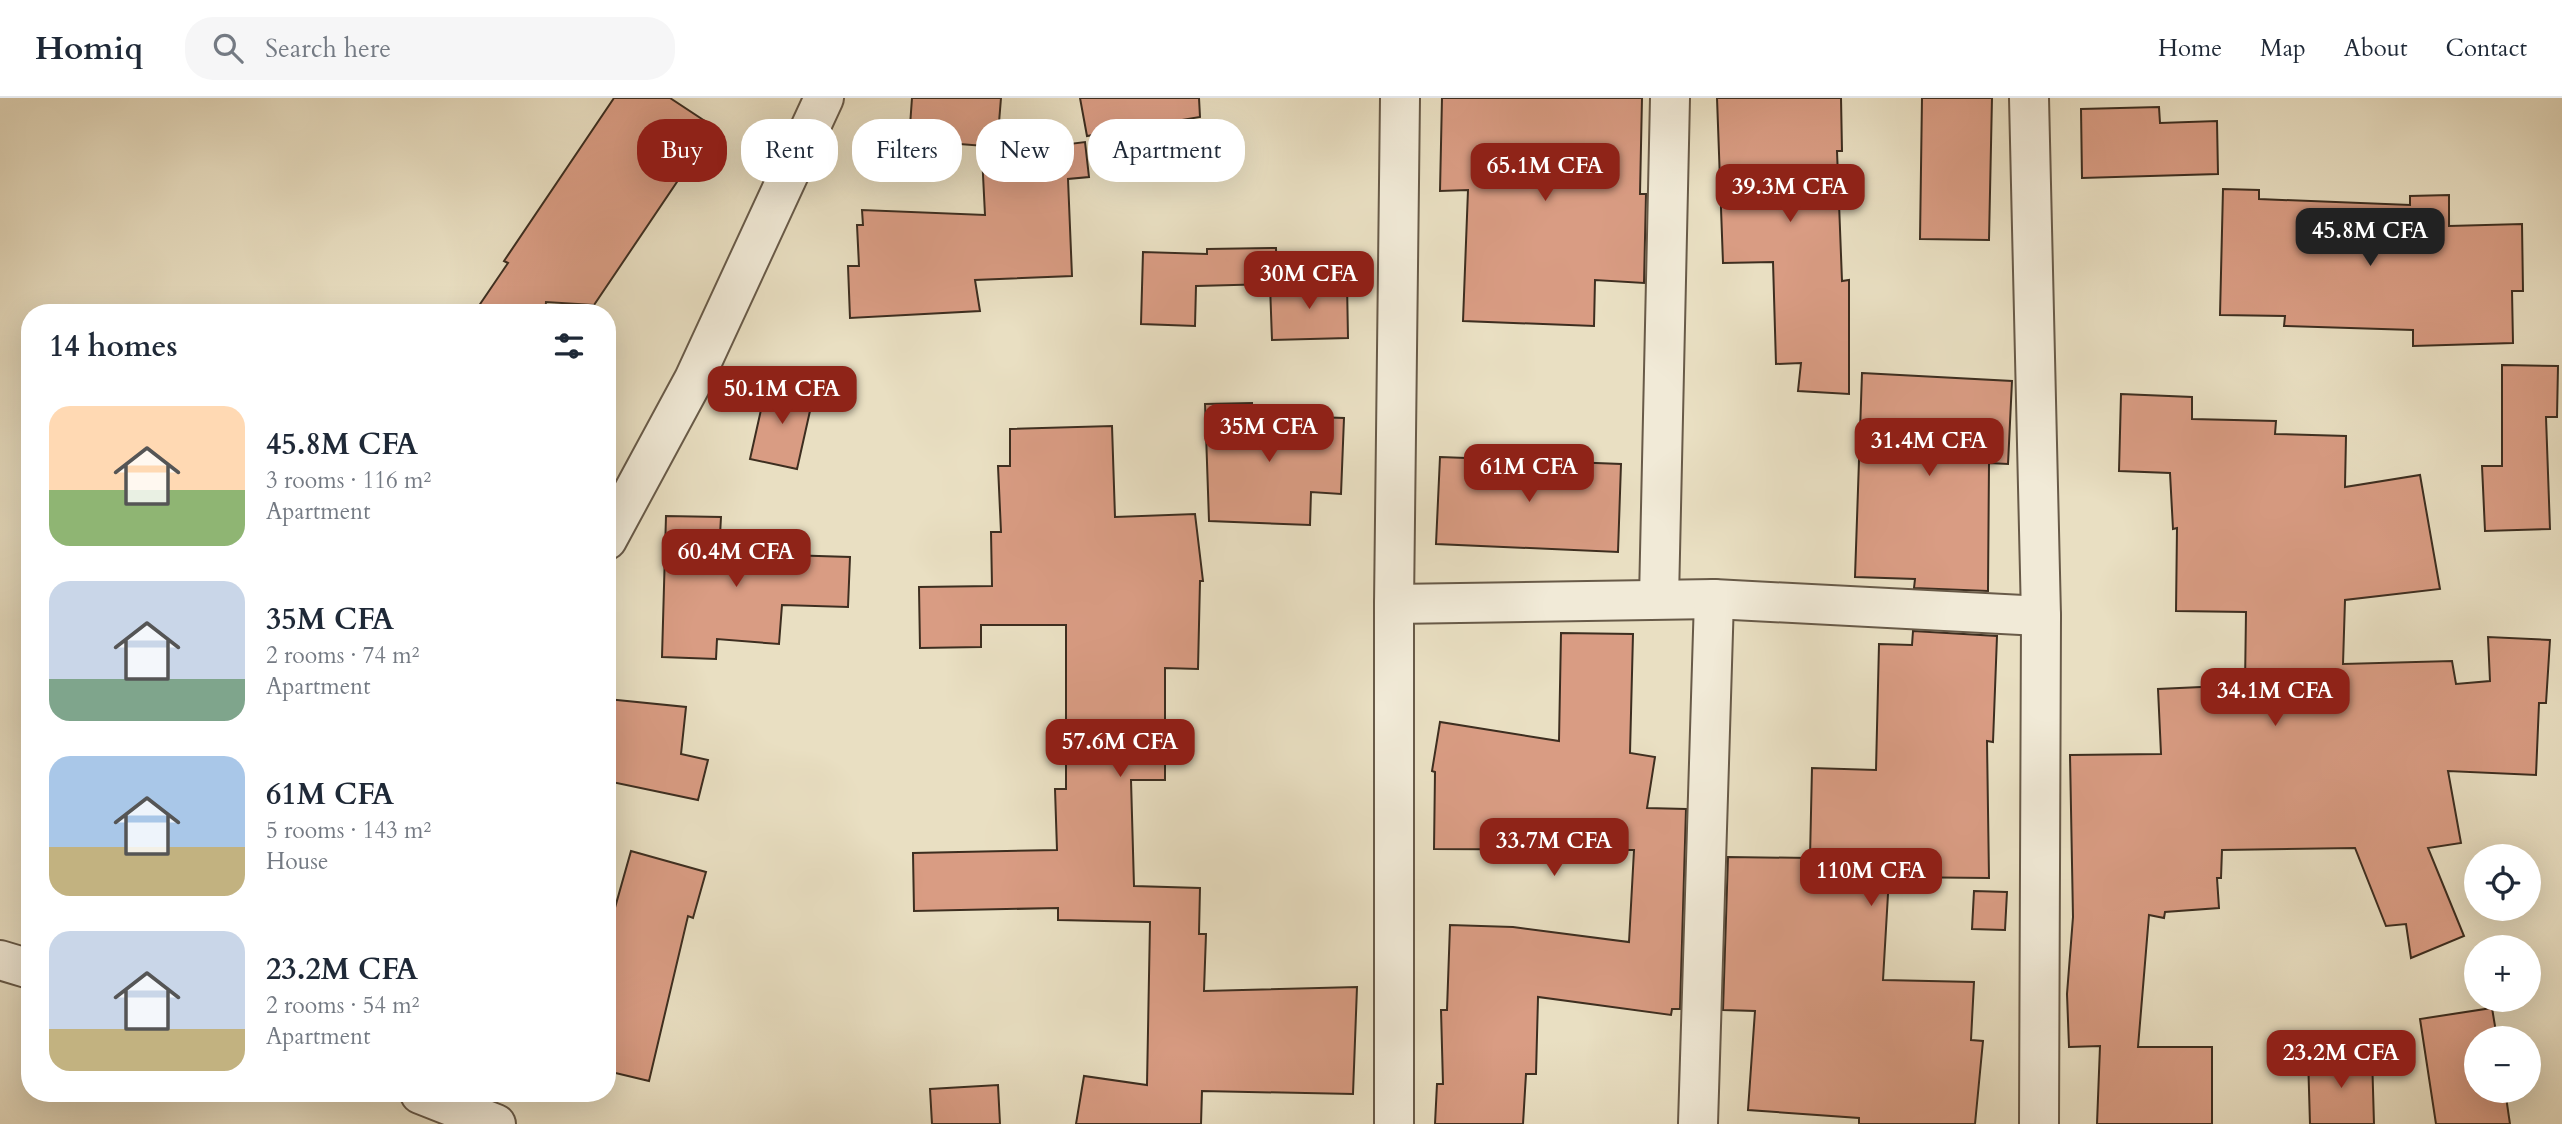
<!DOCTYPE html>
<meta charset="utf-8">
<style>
:root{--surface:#fff;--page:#f6f6f7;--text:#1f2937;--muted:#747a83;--line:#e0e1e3;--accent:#8f2418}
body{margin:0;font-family:Cardo,serif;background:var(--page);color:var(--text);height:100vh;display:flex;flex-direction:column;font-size:26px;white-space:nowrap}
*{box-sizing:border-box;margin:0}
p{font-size:23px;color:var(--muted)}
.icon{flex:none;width:38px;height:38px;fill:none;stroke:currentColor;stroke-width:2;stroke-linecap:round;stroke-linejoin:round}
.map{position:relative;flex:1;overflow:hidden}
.side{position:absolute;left:21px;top:206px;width:595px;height:798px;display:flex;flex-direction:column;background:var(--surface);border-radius:28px;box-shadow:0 7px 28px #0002}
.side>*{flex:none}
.guide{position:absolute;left:637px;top:21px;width:665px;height:63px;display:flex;gap:14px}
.tools{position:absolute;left:2464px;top:746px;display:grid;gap:14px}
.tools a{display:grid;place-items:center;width:77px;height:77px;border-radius:50%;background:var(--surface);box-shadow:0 7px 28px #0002;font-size:35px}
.price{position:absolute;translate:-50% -60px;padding:0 16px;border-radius:14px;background:var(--accent);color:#fff;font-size:23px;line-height:46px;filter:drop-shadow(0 2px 4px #0008)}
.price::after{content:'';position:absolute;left:50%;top:42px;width:21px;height:16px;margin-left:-10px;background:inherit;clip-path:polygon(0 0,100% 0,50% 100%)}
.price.selected{background:#222;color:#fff}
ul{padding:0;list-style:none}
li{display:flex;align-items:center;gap:21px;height:175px;padding:0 28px}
li span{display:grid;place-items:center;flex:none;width:196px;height:140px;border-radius:21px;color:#555}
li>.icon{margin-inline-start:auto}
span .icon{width:84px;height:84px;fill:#fffc;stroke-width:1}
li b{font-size:30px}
h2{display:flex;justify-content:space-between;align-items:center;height:84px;padding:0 28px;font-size:30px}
.pill{padding:0 24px;border-radius:28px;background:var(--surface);box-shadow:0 7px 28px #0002;font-size:24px;line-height:63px}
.pill.selected{background:var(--accent);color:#fff}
header{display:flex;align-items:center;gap:42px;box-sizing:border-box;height:98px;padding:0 35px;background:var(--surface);border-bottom:2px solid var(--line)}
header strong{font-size:33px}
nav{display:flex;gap:38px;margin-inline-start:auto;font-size:24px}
.search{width:490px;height:63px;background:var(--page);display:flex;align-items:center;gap:18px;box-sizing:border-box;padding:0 24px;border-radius:28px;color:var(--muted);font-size:26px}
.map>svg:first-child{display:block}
</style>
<header>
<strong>Homiq</strong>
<div class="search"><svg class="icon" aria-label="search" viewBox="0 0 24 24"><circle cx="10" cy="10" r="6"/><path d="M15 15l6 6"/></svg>Search here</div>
<nav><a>Home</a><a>Map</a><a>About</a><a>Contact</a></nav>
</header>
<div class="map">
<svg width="2562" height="1026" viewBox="0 0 2562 1026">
<rect width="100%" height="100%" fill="#e9dfc2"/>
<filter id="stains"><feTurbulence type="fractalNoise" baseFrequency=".00286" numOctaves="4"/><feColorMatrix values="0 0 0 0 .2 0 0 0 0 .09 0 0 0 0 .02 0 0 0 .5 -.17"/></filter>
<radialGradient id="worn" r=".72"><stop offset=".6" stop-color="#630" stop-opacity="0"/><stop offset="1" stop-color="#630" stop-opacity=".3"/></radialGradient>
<g fill="#d99c83" stroke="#3d2e20" stroke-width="2">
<polygon points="614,0 670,0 714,29 594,207 546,204 545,215 474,215 508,165 504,163"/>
<polygon points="912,0 1001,0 997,49 909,42"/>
<polygon points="1080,0 1199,0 1200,19 1087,38"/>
<polygon points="1442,0 1642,0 1640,96 1646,96 1644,185 1595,182 1594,228 1463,223 1468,92 1440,93"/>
<polygon points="1717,0 1841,0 1842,53 1837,53 1842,183 1849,182 1849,296 1798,293 1801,265 1776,266 1773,164 1723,165"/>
<polygon points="1922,0 1992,0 1989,142 1920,141"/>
<polygon points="2159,9 2160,25 2217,23 2218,76 2082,80 2081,11"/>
<polygon points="1085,44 1089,79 1068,81 1072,178 975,182 980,213 850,220 848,168 859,168 857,127 863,127 862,112 985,117 982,57"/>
<polygon points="2223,91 2259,92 2259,101 2410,107 2410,98 2449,97 2449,128 2522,126 2523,193 2512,193 2513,245 2413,248 2413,232 2284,228 2285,218 2220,217"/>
<polygon points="1276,150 1277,186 1196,188 1195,228 1141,226 1143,154 1207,156 1207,151"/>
<polygon points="1347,185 1348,240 1272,242 1270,187"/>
<polygon points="2502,267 2558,268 2557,319 2546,319 2550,431 2485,433 2482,368 2502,368"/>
<polygon points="1862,275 2012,283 2008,366 1989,365 1988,493 1914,490 1915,481 1855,479"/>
<polygon points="767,285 814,295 797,371 750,361"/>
<polygon points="2121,296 2192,299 2192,321 2276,323 2275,336 2346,338 2345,389 2420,377 2440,491 2345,502 2343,566 2452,563 2456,586 2490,583 2488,539 2550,542 2546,605 2539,605 2536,677 2448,673 2461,745 2428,750 2464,838 2411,860 2406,826 2386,828 2355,750 2222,752 2221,780 2217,780 2219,810 2165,814 2164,820 2149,817 2138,949 2212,949 2212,1026 2097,1026 2100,948 2069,949 2067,896 2073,819 2070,657 2161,656 2158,591 2245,587 2246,514 2176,513 2177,430 2173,431 2170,375 2119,373"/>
<polygon points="1252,305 1252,317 1344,320 1341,396 1311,394 1310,427 1209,423 1205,306"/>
<polygon points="1112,328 1115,419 1195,416 1203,483 1200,483 1198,571 1165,570 1165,682 1131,682 1134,788 1200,790 1199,836 1206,836 1204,893 1357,889 1353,996 1202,993 1201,1026 1076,1026 1084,978 1147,987 1150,824 1058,822 1058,810 914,813 913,755 1057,752 1055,691 1066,691 1066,527 981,527 981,549 920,550 919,489 992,488 991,434 1001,434 998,368 1010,368 1010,331"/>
<polygon points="1440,359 1621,366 1618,454 1436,446"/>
<polygon points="666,418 721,419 719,455 850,459 848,509 782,507 779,546 717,541 716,561 662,559"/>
<polygon points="1913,533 1997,538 1993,644 1987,643 1989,780 1889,779 1883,882 1974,884 1971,942 1983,943 1975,1026 1859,1026 1859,1020 1748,1012 1755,913 1723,912 1728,759 1810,760 1812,670 1876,672 1879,546 1912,547"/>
<polygon points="1561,535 1633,536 1630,655 1655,659 1647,710 1686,711 1680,911 1672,911 1671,917 1538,899 1536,976 1526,976 1523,1026 1435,1026 1437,986 1443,986 1441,912 1447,912 1450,827 1513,829 1629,844 1634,752 1434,751 1435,674 1432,673 1440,624 1559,643"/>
<polygon points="607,601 686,609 681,656 708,662 698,702 607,683"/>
<polygon points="631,753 706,774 693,820 688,818 649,983 607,973 607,838"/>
<polygon points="1974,793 2007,794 2005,832 1972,831"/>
<polygon points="2492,910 2497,940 2476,940 2476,992 2505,992 2510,1026 2436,1026 2420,921"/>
<polygon points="2372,957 2374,1026 2310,1026 2308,958"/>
<polygon points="998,987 1000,1026 932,1026 930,991"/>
</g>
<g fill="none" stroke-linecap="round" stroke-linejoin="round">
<defs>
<g id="street">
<polyline points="2029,0 2041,518 2039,1026"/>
<polyline points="607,442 694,281 824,0"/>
<polyline points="1659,501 1670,0"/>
<polyline points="1394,506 1714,501 2041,518"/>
<polyline points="0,862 30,871"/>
<polyline points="420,996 496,1026"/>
<polyline points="1394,1026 1394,506 1400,0"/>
<polyline points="1698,1026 1714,501"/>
</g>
</defs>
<use href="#street" stroke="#685a48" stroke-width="42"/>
<use href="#street" stroke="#f1ead7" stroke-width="38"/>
</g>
<rect width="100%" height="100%" filter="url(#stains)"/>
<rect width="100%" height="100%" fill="url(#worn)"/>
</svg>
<div class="tools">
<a><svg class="icon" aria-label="locate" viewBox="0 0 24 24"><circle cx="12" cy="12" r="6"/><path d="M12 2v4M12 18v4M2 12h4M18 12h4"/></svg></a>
<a>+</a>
<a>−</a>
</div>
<b class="price" style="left:1545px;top:105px">65.1M CFA</b>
<b class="price" style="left:1790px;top:126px">39.3M CFA</b>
<b class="price selected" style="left:2370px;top:170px">45.8M CFA</b>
<b class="price" style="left:1309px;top:213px">30M CFA</b>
<b class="price" style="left:782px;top:328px">50.1M CFA</b>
<b class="price" style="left:1269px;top:366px">35M CFA</b>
<b class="price" style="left:1929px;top:380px">31.4M CFA</b>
<b class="price" style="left:1529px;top:406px">61M CFA</b>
<b class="price" style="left:736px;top:491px">60.4M CFA</b>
<b class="price" style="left:2275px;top:630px">34.1M CFA</b>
<b class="price" style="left:1120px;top:681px">57.6M CFA</b>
<b class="price" style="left:1554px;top:780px">33.7M CFA</b>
<b class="price" style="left:1871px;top:810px">110M CFA</b>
<b class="price" style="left:2341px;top:992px">23.2M CFA</b>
<div class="guide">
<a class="pill selected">Buy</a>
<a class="pill">Rent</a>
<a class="pill">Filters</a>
<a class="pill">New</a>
<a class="pill">Apartment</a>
</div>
<section class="side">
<h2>14 homes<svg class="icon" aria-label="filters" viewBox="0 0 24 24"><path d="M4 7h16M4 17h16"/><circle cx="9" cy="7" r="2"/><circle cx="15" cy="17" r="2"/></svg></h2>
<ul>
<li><span style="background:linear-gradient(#ffd9b3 60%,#8fb573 0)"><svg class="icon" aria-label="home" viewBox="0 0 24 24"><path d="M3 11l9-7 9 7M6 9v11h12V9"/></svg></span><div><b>45.8M CFA</b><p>3 rooms · 116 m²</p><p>Apartment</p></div></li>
<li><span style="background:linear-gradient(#c9d6e8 70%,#7fa58c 0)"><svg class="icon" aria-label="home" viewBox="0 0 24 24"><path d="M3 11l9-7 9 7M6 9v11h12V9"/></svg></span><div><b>35M CFA</b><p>2 rooms · 74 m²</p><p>Apartment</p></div></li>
<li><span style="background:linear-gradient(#a9c7e8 65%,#c2b280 0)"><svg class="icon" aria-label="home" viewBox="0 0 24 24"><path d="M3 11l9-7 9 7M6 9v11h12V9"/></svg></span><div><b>61M CFA</b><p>5 rooms · 143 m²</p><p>House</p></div></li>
<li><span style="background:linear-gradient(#c9d6e8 70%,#c2b280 0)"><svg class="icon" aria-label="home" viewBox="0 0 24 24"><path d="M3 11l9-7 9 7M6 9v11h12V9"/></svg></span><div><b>23.2M CFA</b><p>2 rooms · 54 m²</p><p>Apartment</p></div></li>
</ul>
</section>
</div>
